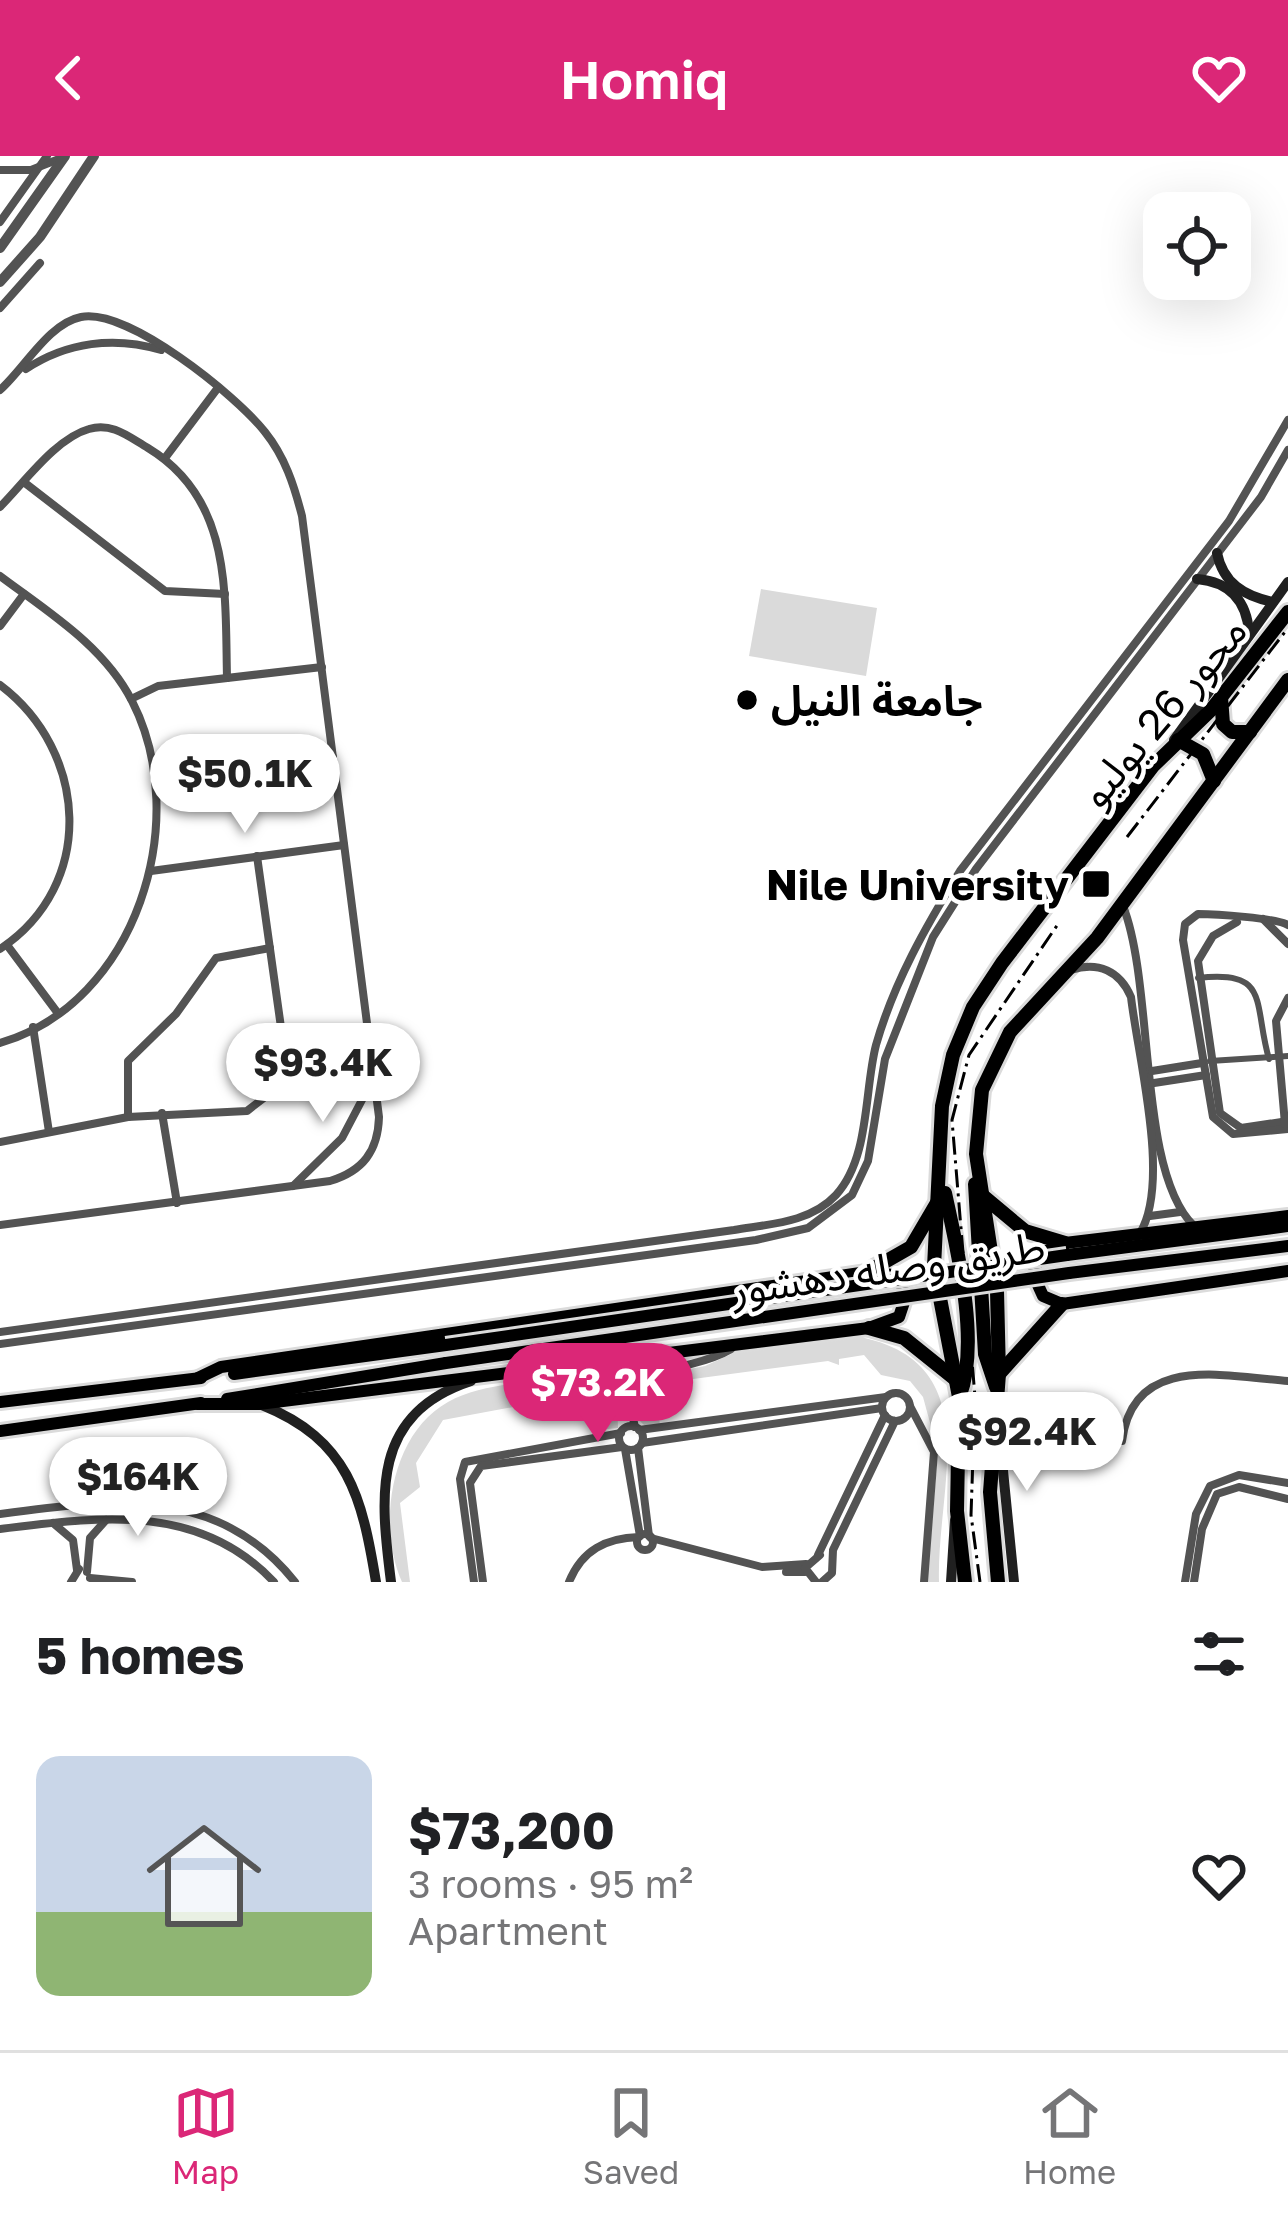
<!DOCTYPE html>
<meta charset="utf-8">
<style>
:root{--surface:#fff;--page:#f2f2f2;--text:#202124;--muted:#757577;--line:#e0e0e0;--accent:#db2777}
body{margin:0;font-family:"Golos Text","Noto Sans Arabic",sans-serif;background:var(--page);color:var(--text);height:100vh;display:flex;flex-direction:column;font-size:45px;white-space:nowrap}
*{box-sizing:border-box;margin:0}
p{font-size:39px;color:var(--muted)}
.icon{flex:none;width:66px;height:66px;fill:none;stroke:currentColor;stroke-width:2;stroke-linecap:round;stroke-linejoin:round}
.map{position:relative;height:1426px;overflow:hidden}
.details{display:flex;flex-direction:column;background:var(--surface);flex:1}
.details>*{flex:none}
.fabs{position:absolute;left:1143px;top:36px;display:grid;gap:24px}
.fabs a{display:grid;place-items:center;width:108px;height:108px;border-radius:24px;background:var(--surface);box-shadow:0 12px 48px #0002;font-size:60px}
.price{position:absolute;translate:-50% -102px;padding:0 27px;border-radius:42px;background:#fff;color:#222;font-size:39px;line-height:78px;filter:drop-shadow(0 3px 6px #0008)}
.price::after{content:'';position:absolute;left:50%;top:72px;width:36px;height:27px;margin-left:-18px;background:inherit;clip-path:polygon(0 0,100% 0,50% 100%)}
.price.on{background:var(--accent);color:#fff}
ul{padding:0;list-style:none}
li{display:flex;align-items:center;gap:36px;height:300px;padding:0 36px}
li+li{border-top:3px solid var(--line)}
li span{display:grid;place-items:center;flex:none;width:336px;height:240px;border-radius:24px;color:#555}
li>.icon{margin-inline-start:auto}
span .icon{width:144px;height:144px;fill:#fffc;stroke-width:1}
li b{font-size:51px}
h2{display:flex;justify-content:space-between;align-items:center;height:144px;padding:0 36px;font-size:51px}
header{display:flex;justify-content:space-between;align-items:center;height:156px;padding:0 36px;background:var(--accent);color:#fff;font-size:54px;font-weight:600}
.tab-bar{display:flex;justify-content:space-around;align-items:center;height:168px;border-top:3px solid var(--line);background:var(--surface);font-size:33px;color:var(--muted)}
.tab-bar a{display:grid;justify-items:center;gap:6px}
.tab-bar .on{color:var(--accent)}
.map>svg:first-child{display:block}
</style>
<header><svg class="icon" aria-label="back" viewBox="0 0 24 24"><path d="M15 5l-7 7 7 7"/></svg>Homiq<svg class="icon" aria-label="heart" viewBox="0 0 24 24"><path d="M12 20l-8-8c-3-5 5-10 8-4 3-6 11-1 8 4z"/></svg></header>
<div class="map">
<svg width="1288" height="1426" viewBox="0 0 1288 1426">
<rect width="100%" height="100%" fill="#fff"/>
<g fill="#dadada">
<polygon points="761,433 877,452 866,520 749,500"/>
<path d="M855,1180c135,24 81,150 84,246h-12l11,-130 -15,-55 -13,-16 -29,-6 -17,-20 -25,4v6l-11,-4 -172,23 -11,19 5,12 9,1 1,10 -14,1 -9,-9 -1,-27 13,-14 56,-11 33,-15z"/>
<path d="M531,1225l72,4 14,15 1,28 -20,2 12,-20 -16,-18 -151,28 -27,43 4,24 -20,16 10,79h-8c-25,-56 -12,-148 46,-180 25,-14 56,-17 83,-21z"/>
</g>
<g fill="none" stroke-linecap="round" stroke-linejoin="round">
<defs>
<g id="primary">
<polyline points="1288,1060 1065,1087 1040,1098 1033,1118 1043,1140 1062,1148 1288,1115"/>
<polyline points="1067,1099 1288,1070"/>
<polyline points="1069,1117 1288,1090"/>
<polyline points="234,1218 446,1189"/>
<polyline points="227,1243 446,1207"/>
<polyline points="0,1246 201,1222"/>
<polyline points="197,1248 259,1248 869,1172 899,1161 907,1137 893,1119 867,1116 221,1211 198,1222"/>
<polyline points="0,1275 201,1247"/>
</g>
<g id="trunk">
<polyline points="1221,541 1223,568 1232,576 1250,576"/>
<polyline points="1178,584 1203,598 1214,625"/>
<polyline points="975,1028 985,1198 996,1231"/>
<path d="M945,1037c12,56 35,148 15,202"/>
<polyline points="983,1040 1025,1075 1065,1087"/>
<polyline points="867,1116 911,1091 938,1045"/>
<polyline points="869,1172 904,1182 955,1223"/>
<polyline points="999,1218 1062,1148"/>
<polyline points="965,1426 957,1355 959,1241 934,1111 942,950 953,899 973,851 1002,807 1153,610 1211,554 1288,456"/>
<polyline points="998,1426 990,1336 999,1218 997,1135 976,998 982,934 1010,876 1097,782 1288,524"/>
</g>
</defs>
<use href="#primary" stroke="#dbdbdb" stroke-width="18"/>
<use href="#trunk" stroke="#dbdbdb" stroke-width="20"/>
<g stroke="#535353" stroke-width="6">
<path d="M1198,822c73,-9 55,26 71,81"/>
<polyline points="1210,905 1288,900"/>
</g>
<g stroke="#535353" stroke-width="8">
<polyline points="0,14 31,14 64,1"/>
<polyline points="0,66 47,0"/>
<polyline points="0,152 40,107"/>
<path d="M26,213c41,-27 88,-33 135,-19"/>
<path d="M0,234c24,-21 49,-67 81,-73 47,-9 155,78 184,115 20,25 29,53 37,84l77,601c-1,34 -16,54 -49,64l-330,44"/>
<polyline points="165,302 217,233"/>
<polyline points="25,327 165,435 225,438"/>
<path d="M0,351c24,-24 56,-69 89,-78 23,-7 40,8 59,19 84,51 77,144 79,230"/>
<path d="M0,420c48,36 104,70 132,125 61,119 5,302 -132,342"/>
<polyline points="0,470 24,438"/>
<path d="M0,529c88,66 97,200 0,264"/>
<polyline points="131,543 158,530 322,511"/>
<polyline points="157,628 333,601"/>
<polyline points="151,715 344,689"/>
<path d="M1123,750c32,81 14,265 71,320"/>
<polyline points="1263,763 1288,788"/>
<polyline points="1237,766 1213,780 1198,805 1220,957 1241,972 1288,965"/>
<path d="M1288,769c-12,-7 -73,-11 -90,-11l-13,10 -2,16 30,177 20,17 55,-5"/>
<polyline points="7,789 57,856"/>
<path d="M1071,814c27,-9 49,1 60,27 7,61 40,185 9,236"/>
<polyline points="33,871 49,976"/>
<polyline points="1152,915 1202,907"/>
<polyline points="1154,927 1206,919"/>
<polyline points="162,957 177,1047"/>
<polyline points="128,961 128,905 176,858 216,802 270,792"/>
<polyline points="1285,968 1276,865 1288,842"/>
<polyline points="0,986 128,961 247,955 274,934 285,900 257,700"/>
<polyline points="293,1030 342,982 373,923"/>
<polyline points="1150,1060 1180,1056"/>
<path d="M0,1176l734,-102c35,-6 76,-7 102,-35 34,-37 28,-104 40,-150 18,-63 50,-119 84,-174l269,-350 59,-101"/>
<polyline points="0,1188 756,1084 808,1072 852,1039 868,1005 885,903 933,781 976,713 1261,341 1288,294"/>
<path d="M536,1214c37,19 159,1 195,-21"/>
<polyline points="598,1221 616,1235 621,1247"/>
<circle cx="896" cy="1251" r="14"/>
<polyline points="630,1246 646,1216"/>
<polyline points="910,1250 934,1296 924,1426"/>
<polyline points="631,1254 635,1271"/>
<circle cx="631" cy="1282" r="12"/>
<polyline points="639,1274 886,1241"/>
<path d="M1122,1285c11,-88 101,-65 166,-60"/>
<polyline points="642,1287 882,1252"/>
<polyline points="638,1292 649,1380"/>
<polyline points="625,1293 640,1380"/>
<path d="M0,1358c109,-15 218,-29 295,68"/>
<polyline points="53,1367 73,1384 77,1414"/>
<path d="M0,1373c99,-12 199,-27 274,53"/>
<circle cx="645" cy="1386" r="8"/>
<polyline points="651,1382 762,1411 806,1408"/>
<polyline points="818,1399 885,1259"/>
<polyline points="87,1416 90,1382 106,1364"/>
<polyline points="786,1416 805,1416"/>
<polyline points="90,1422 132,1426"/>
<polyline points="71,1426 79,1413"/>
<polyline points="474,1426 460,1323 465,1306 621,1277"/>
<polyline points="483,1426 470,1327 481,1310 622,1291"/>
<path d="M569,1426c13,-32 37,-44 70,-45"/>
<polyline points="816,1426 805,1412 820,1399"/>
<polyline points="822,1426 832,1417 833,1394 895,1265"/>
<polyline points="1185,1426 1196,1358 1210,1330 1239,1319 1288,1327"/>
<polyline points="1194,1426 1202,1373 1217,1338 1239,1331 1288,1343"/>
</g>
<g stroke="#535353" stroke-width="10">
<polyline points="0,92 65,0"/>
<polyline points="0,126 40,81 94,0"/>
</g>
<g stroke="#202020" stroke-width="10">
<path d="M1217,397c6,30 27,43 56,49"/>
<path d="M1197,423c33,3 50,22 52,54"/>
<polyline points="1174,584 1288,426"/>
<path d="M262,1249c87,35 100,92 114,177"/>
<polyline points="999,1274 1014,1426"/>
<path d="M391,1426c-11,-87 -20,-168 80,-201"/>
<polyline points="951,1426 955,1364"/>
</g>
<use href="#primary" stroke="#000" stroke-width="12"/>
<use href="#trunk" stroke="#000" stroke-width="14"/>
<g stroke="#000" stroke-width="3" stroke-dasharray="18 6 3 6" stroke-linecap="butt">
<polyline points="1127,681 1288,472"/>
<polyline points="980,1426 971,1359 975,1241 952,964 969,899 1058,768"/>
</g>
<defs>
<g id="primary-bridge">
<polyline points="446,1189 1067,1099"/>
<polyline points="446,1207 1069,1117"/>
</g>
</defs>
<use href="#primary-bridge" stroke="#dbdbdb" stroke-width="18" stroke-linecap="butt"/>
<use href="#primary-bridge" stroke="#000" stroke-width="12"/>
</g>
<g fill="#000" stroke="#fff" stroke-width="4.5">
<circle cx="747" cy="544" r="12"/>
<rect x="1081" y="713" width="30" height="30" rx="6"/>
</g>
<g text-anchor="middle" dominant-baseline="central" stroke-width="9" stroke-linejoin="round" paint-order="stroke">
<g font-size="42" font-weight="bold" fill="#000" stroke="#fff" text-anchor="start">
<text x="771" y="544">جامعة النيل</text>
<text x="1069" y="728" text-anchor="end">Nile University</text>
</g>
<g font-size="42" fill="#000" stroke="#fff">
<text transform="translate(1162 555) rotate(-50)">محور 26 يوليو</text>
<text transform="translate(888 1111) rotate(-8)">طريق وصله دهشور</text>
</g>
</g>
</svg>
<div class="fabs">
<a><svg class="icon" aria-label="locate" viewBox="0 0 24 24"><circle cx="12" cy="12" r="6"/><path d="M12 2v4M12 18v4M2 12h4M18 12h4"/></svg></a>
</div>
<b class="price" style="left:245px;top:680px">$50.1K</b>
<b class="price" style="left:323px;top:969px">$93.4K</b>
<b class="price on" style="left:598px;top:1289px">$73.2K</b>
<b class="price" style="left:1027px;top:1338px">$92.4K</b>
<b class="price" style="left:138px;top:1383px">$164K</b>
</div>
<section class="details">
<h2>5 homes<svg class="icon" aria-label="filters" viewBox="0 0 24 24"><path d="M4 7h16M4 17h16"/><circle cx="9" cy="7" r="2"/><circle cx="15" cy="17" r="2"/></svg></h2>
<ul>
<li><span style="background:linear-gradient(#c9d6e8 65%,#8fb573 0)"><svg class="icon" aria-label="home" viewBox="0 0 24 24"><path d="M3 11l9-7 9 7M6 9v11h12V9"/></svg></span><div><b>$73,200</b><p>3 rooms · 95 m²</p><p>Apartment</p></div><svg class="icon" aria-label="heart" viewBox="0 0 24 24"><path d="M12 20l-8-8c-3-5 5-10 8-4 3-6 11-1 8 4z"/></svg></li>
</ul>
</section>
<nav class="tab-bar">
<a class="on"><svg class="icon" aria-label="map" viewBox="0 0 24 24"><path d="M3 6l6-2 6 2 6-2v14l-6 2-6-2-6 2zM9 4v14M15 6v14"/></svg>Map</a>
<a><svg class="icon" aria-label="saved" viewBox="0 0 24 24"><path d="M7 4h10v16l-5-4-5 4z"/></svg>Saved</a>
<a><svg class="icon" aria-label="home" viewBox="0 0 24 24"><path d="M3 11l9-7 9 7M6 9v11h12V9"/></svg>Home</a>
</nav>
